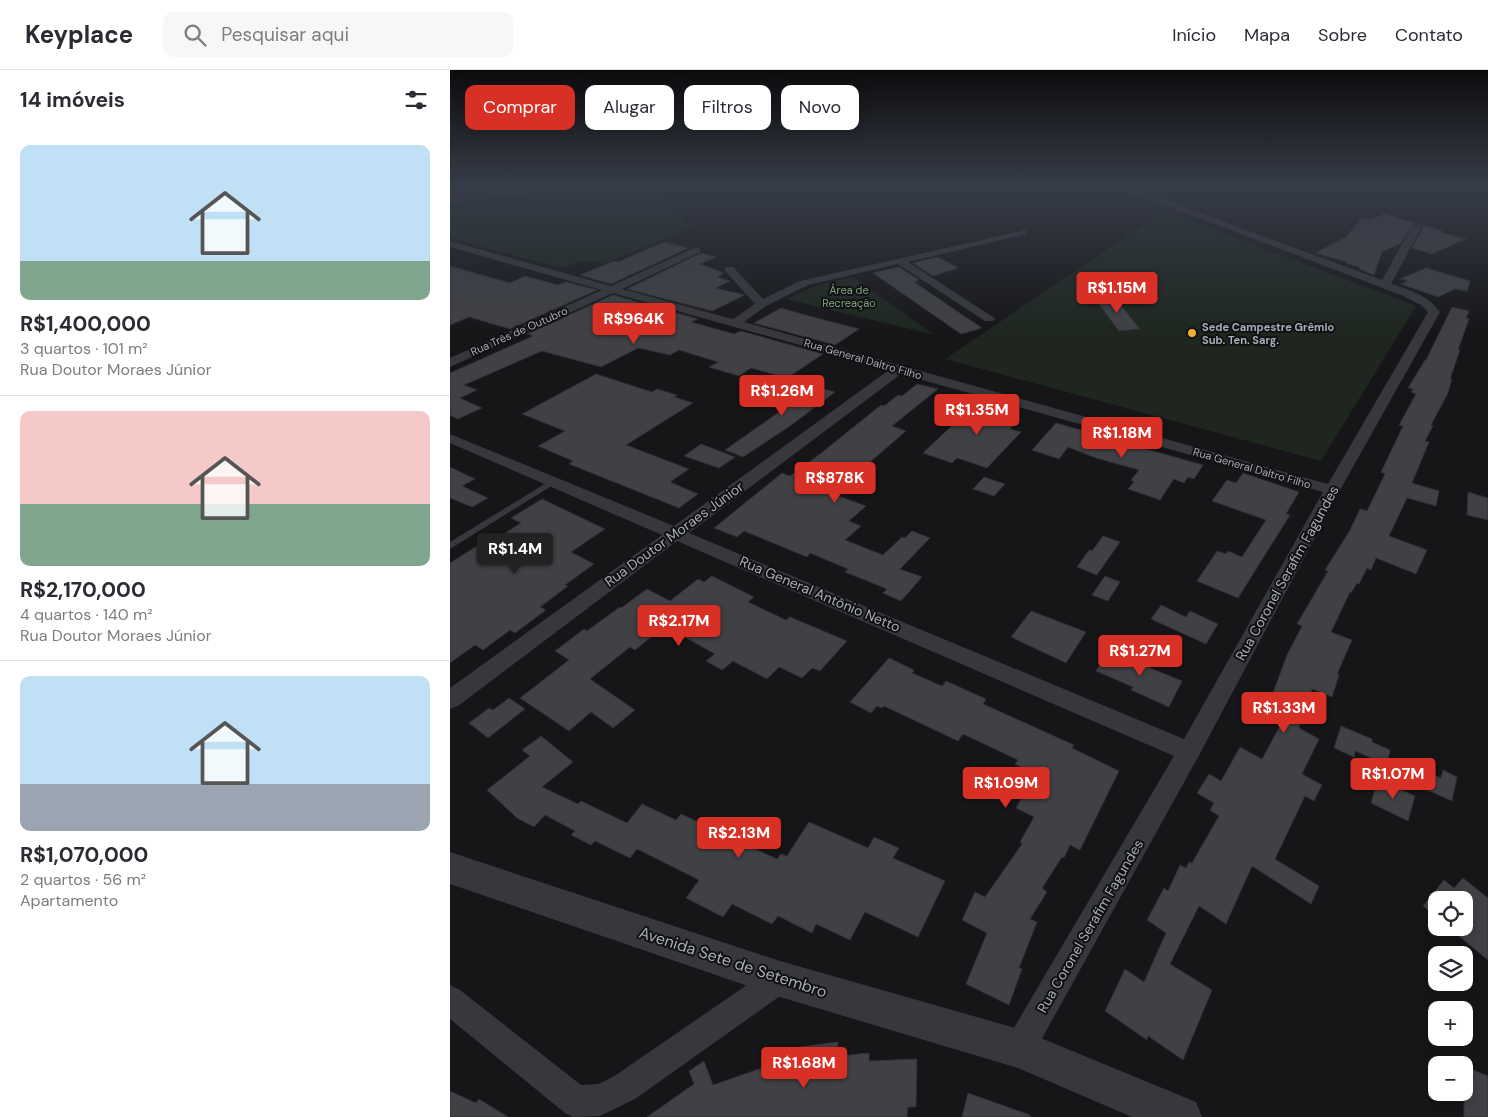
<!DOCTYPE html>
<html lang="pt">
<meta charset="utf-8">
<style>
:root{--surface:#fff;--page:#f7f7f7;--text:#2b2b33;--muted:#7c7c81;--line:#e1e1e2;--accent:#d93025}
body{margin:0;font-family:"DM Sans",sans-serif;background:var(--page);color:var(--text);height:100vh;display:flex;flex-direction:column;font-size:19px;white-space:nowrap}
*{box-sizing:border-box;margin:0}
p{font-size:16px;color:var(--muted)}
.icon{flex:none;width:28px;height:28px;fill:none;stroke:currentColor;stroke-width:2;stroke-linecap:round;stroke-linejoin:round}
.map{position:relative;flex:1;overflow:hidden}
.details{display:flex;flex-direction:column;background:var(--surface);width:450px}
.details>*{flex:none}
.guide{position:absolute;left:15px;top:15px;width:475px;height:45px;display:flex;gap:10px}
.tools{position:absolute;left:978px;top:821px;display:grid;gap:10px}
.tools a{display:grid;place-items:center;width:45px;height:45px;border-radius:10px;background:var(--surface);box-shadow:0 2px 12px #0003;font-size:25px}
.price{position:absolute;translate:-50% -42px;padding:0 11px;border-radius:5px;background:var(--accent);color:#fff;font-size:16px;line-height:32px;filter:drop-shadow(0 1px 2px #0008)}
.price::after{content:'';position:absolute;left:50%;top:30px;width:15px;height:11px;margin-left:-8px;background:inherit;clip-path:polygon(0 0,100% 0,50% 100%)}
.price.active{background:#222;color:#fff}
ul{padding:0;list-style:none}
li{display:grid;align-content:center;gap:10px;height:265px;padding:0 20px}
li+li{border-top:1px solid var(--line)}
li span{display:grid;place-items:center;height:155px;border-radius:10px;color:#555}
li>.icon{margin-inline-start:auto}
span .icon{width:90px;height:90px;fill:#fffc;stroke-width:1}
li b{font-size:21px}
h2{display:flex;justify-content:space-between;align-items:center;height:60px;padding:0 20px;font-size:21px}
.chip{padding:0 18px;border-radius:10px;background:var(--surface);box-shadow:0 2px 12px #0003;font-size:18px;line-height:45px}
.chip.active{background:var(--accent);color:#fff}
header{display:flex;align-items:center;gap:30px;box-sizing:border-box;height:70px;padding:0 25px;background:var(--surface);border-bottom:1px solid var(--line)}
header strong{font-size:24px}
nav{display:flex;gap:28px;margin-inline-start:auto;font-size:18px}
.search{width:350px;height:45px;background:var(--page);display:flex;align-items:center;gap:12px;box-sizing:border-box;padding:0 18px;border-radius:10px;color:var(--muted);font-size:19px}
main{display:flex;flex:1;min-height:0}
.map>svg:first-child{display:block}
</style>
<header>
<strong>Keyplace</strong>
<div class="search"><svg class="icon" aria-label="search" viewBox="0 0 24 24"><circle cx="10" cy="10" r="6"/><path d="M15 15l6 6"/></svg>Pesquisar aqui</div>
<nav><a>Início</a><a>Mapa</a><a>Sobre</a><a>Contato</a></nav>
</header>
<main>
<section class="details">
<h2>14 imóveis<svg class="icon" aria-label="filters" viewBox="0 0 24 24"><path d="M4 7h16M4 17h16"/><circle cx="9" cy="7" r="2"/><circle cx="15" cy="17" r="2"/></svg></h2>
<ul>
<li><span style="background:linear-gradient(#bfe0f5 75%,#7fa58c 0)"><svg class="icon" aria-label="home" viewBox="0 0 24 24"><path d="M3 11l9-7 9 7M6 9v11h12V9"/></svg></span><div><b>R$1,400,000</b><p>3 quartos · 101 m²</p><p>Rua Doutor Moraes Júnior</p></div></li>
<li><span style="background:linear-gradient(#f6c9c9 60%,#7fa58c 0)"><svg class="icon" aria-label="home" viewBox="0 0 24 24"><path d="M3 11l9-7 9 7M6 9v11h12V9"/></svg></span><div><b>R$2,170,000</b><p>4 quartos · 140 m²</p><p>Rua Doutor Moraes Júnior</p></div></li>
<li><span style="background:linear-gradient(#bfe0f5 70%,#9aa5b1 0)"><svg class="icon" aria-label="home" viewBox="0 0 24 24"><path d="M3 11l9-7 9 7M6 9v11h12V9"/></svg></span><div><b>R$1,070,000</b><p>2 quartos · 56 m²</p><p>Apartamento</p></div></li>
</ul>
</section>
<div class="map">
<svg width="1038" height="1047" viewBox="0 0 1038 1047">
<rect width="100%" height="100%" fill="#161618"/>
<g fill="#1e261f">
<polygon points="131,117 199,117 241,158 156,193 132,191 110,198 0,168 0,133"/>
<polygon points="714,141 966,236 871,391 495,289"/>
<polygon points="403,207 485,265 336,229 365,216"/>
</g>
<g fill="#404145" stroke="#303034">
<polygon points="934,144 993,161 990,162 1016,169 982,184 962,178 973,158 969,154 963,154 950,174 932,182 924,205 909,199 910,197 895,193 897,192 865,183 896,167 912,148 919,150"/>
<polygon points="214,172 238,178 161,214 130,205 164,191 168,192"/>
<polygon points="251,183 266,187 250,194 274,203 267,207 280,211 266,218 295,225 262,241 177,219"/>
<polygon points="488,187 508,198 483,206 463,193"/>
<polygon points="0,196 60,213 75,206 108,215 116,212 147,220 60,259 19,247 0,255"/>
<polygon points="449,197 469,210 464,212 532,258 511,264 423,203"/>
<polygon points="976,198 1020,211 1017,221 1005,219 988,227 951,214 958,211 950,209"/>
<polygon points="163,225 248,249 241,252 284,264 291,261 373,284 337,308 301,298 289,306 259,297 268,292 229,280 220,285 188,278 151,297 92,281 14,315 27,320 10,328 32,338 8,349 0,345 0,303 83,266 77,264"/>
<polygon points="665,228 690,259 669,261 645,229"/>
<polygon points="1002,237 1019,241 1016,248 1019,249 1008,280 1010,280 1000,309 1002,309 998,323 981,355 983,356 975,371 979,372 962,413 989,421 986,436 957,428 939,466 977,480 966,504 926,488 921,500 917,498 909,514 907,513 901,523 900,522 881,562 902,570 887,604 889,605 882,627 862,619 849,658 869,669 852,704 872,715 864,731 855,726 825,789 869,816 861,834 802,796 776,854 749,836 720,894 762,920 733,990 698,966 697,970 655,941 675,899 694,912 716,863 697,850 714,818 718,821 730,795 736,798 739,792 742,793 769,746 760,740 764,733 747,723 759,704 771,711 790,677 812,689 839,639 820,631 837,585 852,556 847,554 878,501 875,500 899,462 910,439 917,441 935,404 931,402 953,356 949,355 966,324 961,322 963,319 958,318 975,290 976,290"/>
<polygon points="331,238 352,244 409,259 385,275 304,253"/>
<polygon points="146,304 202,322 207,319 227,325 224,327 243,333 176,375 239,399 220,412 248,424 229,438 119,394 123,391 88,376 115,361 72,344"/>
<polygon points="344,311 385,322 340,356 293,387 275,380 349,328 328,321"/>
<polygon points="467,314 488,319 442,356 456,361 383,424 416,436 399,451 411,456 395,470 433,485 452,467 455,468 462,461 480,468 450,499 472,507 451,531 433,523 437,519 395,502 398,499 360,483 357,487 294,461 287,467 264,458 332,403 340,406 370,384 431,335 434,336 448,325 452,326"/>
<polygon points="529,330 557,338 553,341 567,346 559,353 564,355 560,359 571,362 537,398 507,388 502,393 473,383"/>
<polygon points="606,353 638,362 636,363 672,377 675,373 753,395 744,409 738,407 734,413 724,409 710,430 678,419 684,412 681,410 689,400 646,388 618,377 609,389 582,380"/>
<polygon points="251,374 285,387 269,398 234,386"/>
<polygon points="0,397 25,409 12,416 38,428 22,437 0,428"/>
<polygon points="793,403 849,422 836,444 840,445 788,528 747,511 767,481 776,484 778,481 792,487 816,450 762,431 777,410 786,413"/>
<polygon points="534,407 555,414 544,426 523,419"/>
<polygon points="1018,422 1038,428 1038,450 1017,445"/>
<polygon points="92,429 155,459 121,482 144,494 115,515 118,516 90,537 96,540 65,563 60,560 33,580 25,575 0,593 0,493 35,471 39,473 71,453 61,448"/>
<polygon points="653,466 670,472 647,505 627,497 639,480 642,481"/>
<polygon points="262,506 304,527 298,532 336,550 340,547 397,571 370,601 362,598 352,608 329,597 317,609 283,591 272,600 256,591 265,584 215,556 185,580 180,577 140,609 185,640 163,658 141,642 119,661 70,628 119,590 105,581 134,559 137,561 170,537 171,538 197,519 220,531 248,509 254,512"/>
<polygon points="655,506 670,512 658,531 642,525"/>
<polygon points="711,535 736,547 740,541 768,554 756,574 701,549"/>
<polygon points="581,541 636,562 616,593 561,567"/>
<polygon points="661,577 683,586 681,590 732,611 719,637 681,620 683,617 646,601"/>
<polygon points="439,588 464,600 462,603 492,616 496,611 536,629 533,634 624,675 622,678 669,701 630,780 620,775 614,788 612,787 592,818 597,822 580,849 587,852 569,898 572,899 559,935 516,914 537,863 512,850 525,822 535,827 572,774 570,772 584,747 566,738 585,704 565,694 568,690 513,664 508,671 434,636 432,638 427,636 421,643 400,632"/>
<polygon points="59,628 75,639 38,668 19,653 39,638 43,640"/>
<polygon points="891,656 922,669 922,672 940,680 937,695 905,681 904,687 884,678"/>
<polygon points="91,666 123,692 92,717 128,734 131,731 177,753 192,734 226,750 231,744 327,789 331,784 337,786 359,752 418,778 424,767 449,778 443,788 495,811 468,867 415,842 400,870 366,854 362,863 328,846 322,854 282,834 273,847 236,828 249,810 187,779 180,788 145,771 141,775 121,765 125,761 95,745 84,757 67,748 37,720 80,686 72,680"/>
<polygon points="993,700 1007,707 1002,731 973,718 977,702 991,708"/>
<polygon points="928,709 965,726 958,751 921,733"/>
<polygon points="1013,808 1038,828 1038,890 999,858 1014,858 1014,830 986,830 986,847 973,836 994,810 1004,818"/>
<polygon points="388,972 388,986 419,983 419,991 467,989 466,1037 458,1037 457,1047 197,1047 244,1014 239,1001 254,991 263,1015 349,985 349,977"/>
<polygon points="1014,996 1038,1006 1038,1047 1014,1047"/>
<polygon points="0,1021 26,1033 29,1029 58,1047 0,1047"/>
<polygon points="518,1023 580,1045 580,1047 512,1047"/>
</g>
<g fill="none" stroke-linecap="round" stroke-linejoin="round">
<polygon fill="#37383d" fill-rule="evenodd" points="101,410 104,410 108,412 0,479 0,472"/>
<g fill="#37383d" fill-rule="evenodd">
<polygon points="32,117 40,117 46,125 39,127"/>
<path d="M668,117h12l252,93 29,-52 2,-2h6l2,2 -30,56c19,6 37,11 49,28l-100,178 -143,269 -167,301 -11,4 -11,-4 -4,-11 4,-11 166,-282 -497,-215 -219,165 -8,3v-21l212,-153 -212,-92v-9l224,92 215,-156 -276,-77 -163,74v-9l152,-68 -152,-43v-6l161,45 83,-38h6v4l-78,37 111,30 22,-15 -30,-33v-4h8l30,32 37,-18 226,-51v4l-118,28 85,55 2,2 -2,2h-8l-87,-57 -90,21 -42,21 -22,16 584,162 100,-172 -7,-7 -20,-10zM451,304l422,118 -139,247 -495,-206z"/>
<polygon points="330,895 340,899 344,909 340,919 185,1029 150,1046 123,1047 115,1043 0,949 0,915 10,920 131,1015 148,1014 163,1007 320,899"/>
</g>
<g fill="#37383d" fill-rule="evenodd">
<polygon points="81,117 114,117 109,120 0,133 0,127"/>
<polygon points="0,782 330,891 569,959 746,1032 752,1047 682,1047 568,998 330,927 0,814"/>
</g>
</g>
<linearGradient id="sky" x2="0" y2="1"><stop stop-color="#0c0c0d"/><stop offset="0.44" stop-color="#363c48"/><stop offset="1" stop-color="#363c48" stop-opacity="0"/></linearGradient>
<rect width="1038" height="264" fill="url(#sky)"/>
<circle fill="#f2b134" stroke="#111113" stroke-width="2" cx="742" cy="263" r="5"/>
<g text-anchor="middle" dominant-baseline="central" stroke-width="4" stroke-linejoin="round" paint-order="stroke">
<g font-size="11" fill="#7fa381" stroke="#111113">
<text x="399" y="220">Área de<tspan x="399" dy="13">Recreação</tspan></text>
</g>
<g font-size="11" font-weight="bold" fill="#a8adb8" stroke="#111113" text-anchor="start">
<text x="752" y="257">Sede Campestre Grêmio<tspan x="752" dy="13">Sub. Ten. Sarg.</tspan></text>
</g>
<g font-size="11" fill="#a8adb8" stroke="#111113">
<text transform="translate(69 261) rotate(-24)">Rua Três de Outubro</text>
<text transform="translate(413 289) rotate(16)">Rua General Daltro Filho</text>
<text transform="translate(802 398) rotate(16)">Rua General Daltro Filho</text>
</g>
<g font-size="14" fill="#a8adb8" stroke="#111113">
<text transform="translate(224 464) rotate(-36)">Rua Doutor Moraes Júnior</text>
<text transform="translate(837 503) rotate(-61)">Rua Coronel Serafim Fagundes</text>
<text transform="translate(370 524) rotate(23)">Rua General Antônio Netto</text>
<text transform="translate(640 856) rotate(-60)">Rua Coronel Serafim Fagundes</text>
</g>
<g font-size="16" fill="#a8adb8" stroke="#111113">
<text transform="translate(283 892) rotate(18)">Avenida Sete de Setembro</text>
</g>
</g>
</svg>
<div class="tools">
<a><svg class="icon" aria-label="locate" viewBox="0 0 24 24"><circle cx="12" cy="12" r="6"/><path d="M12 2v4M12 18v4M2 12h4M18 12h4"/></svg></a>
<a><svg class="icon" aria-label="layers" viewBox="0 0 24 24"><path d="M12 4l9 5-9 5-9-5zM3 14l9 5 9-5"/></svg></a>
<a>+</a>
<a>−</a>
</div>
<b class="price" style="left:667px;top:244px">R$1.15M</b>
<b class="price" style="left:184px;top:275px">R$964K</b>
<b class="price" style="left:332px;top:347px">R$1.26M</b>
<b class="price" style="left:527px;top:366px">R$1.35M</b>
<b class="price" style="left:672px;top:389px">R$1.18M</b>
<b class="price" style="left:385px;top:434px">R$878K</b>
<b class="price active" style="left:65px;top:505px">R$1.4M</b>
<b class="price" style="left:229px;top:577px">R$2.17M</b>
<b class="price" style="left:690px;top:607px">R$1.27M</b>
<b class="price" style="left:834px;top:664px">R$1.33M</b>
<b class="price" style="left:943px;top:730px">R$1.07M</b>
<b class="price" style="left:556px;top:739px">R$1.09M</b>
<b class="price" style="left:289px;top:789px">R$2.13M</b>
<b class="price" style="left:354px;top:1019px">R$1.68M</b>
<div class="guide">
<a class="chip active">Comprar</a>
<a class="chip">Alugar</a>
<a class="chip">Filtros</a>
<a class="chip">Novo</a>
</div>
</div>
</main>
